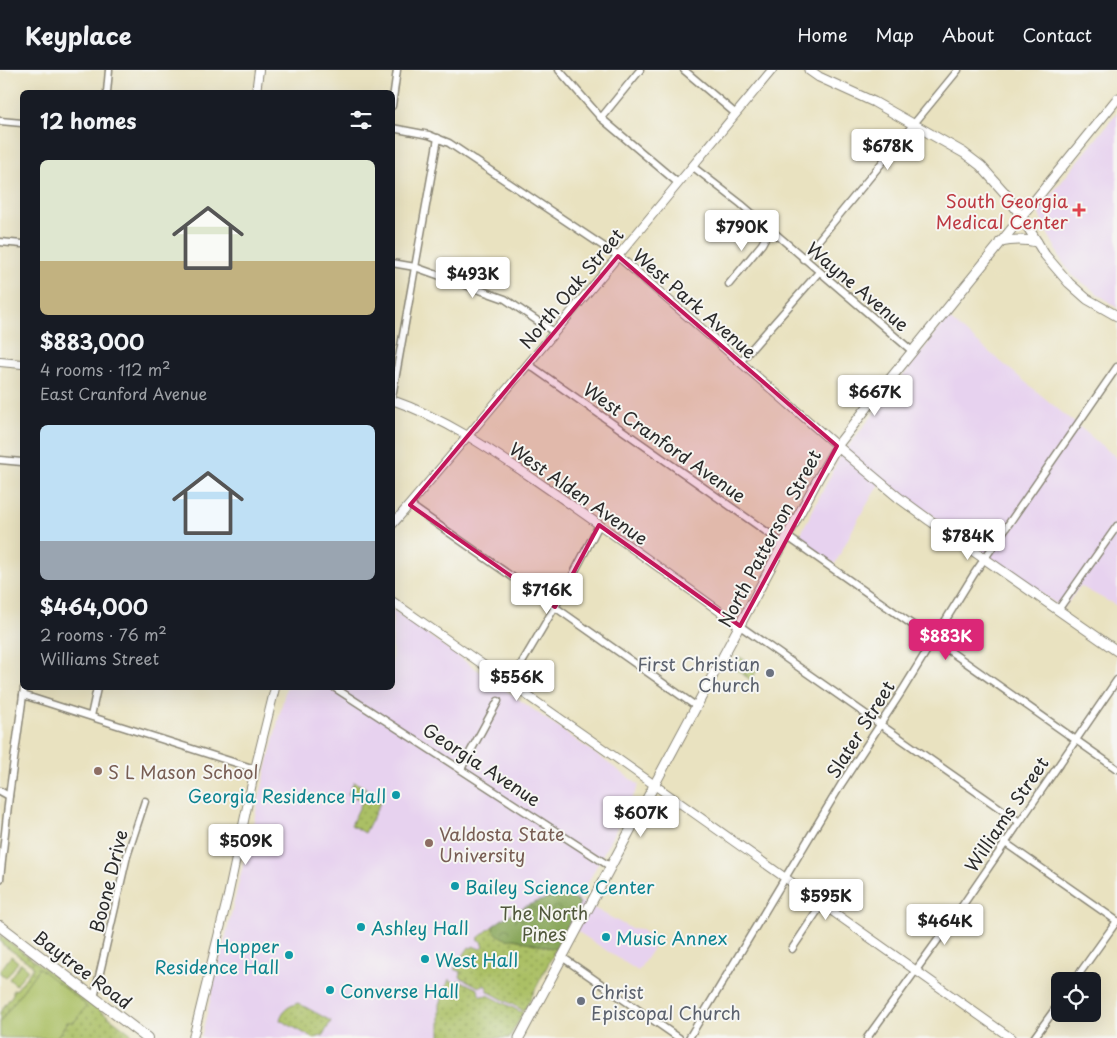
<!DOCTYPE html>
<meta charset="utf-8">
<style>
:root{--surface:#171b24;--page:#242831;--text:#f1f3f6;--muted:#9ea1a6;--line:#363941;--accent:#db2777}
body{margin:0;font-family:"Playpen Sans",sans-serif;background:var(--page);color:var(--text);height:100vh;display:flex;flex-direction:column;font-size:19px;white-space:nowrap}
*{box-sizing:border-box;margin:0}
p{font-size:16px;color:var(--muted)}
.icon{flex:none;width:28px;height:28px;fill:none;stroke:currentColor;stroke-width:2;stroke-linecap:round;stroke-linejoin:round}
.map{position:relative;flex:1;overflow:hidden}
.details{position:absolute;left:20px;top:20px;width:375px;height:600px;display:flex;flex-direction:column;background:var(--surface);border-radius:8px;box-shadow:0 5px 20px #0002}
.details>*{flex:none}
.tools{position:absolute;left:1051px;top:902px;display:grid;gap:10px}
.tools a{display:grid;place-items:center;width:50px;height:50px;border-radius:8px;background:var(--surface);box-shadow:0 5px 20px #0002;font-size:25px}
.price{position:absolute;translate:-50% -42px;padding:0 11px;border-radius:5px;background:#fff;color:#222;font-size:16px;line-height:32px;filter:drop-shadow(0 1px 2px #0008)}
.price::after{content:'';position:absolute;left:50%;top:30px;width:15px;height:11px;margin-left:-8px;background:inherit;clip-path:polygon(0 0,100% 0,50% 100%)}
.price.on{background:var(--accent);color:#fff}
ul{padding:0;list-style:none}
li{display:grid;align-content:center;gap:10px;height:265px;padding:0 20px}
li span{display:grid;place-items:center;height:155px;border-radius:8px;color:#555}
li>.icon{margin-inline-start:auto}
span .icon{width:90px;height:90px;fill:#fffc;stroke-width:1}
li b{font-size:21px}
h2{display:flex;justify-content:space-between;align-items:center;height:60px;padding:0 20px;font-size:21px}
header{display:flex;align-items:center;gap:30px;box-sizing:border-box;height:70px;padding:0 25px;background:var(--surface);border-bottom:1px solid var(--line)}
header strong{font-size:24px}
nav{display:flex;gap:28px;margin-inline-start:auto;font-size:18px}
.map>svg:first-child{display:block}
</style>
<header>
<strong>Keyplace</strong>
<nav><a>Home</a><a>Map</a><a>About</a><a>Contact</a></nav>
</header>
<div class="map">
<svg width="1117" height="968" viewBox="0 0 1117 968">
<defs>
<pattern id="grass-dots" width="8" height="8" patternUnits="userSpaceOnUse" patternTransform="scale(1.25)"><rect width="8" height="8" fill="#abc065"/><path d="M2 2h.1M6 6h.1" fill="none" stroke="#8b9c53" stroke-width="1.8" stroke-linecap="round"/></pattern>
<pattern id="forest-crowns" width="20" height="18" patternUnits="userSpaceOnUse" patternTransform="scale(1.25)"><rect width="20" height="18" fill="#88a65a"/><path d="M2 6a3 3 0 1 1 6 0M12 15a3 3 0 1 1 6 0" fill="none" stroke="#6f874b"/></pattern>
<pattern id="cemetery-stones" width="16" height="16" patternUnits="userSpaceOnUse" patternTransform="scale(1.25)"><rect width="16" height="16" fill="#abc065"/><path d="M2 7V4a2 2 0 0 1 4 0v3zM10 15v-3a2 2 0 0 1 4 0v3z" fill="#8b9c53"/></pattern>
</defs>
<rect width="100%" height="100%" fill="#f6f6f2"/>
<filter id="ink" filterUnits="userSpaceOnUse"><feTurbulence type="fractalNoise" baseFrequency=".02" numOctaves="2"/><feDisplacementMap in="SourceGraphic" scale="10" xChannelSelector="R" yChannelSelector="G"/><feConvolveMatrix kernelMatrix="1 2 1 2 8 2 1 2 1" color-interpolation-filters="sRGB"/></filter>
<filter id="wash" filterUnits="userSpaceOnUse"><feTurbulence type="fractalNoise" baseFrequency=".0096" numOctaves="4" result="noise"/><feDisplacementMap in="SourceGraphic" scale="20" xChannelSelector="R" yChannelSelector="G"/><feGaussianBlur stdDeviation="1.12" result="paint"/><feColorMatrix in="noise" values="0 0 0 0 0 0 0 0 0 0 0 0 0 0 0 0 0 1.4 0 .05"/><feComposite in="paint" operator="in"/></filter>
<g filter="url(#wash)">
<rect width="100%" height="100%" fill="#e9e2c0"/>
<g fill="#e7d2ef">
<polygon points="1117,43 1117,238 1071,204 1060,188 1055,177 1043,155 1039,144 1042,136"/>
<polygon points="948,248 1117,388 1117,536 1080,516 1063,539 882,409 856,453 835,494 797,471 840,387"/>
<polygon points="393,540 639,715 579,830 630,858 640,859 657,872 638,901 566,854 506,968 201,968 286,618 392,618"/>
</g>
<g fill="url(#grass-dots)" stroke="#6b7648">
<polygon points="354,712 366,718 361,730 348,724"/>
<polygon points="382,729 365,763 351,755 362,732"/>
<polygon points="494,855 493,860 514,869 556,879 524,941 489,922 486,916 483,915 479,917 460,907 461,902 454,899 469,877 472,878 473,876 480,879 484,877 482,872 477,869"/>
<polygon points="0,865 137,968 77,968 74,966 73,968 56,968 68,952 86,937 84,933 39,899 0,952 0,942 13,924 13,920 17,919 33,898 32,895 2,874 0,871"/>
<polygon points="449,909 455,913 459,910 478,919 479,924 481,926 488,925 523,943 509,968 440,968 440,934"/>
<path d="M298,933l33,18 -8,15 -10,2 -33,-18c2,-10 9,-14 18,-17z"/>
</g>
<path fill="url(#forest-crowns)" stroke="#5a6842" d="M566,824l14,9 -24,46 -42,-10c-9,2 -15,-3 -21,-9l1,-5c24,-18 44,-25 72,-31z"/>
<polygon fill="url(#cemetery-stones)" stroke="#6b7648" points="740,587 758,599 751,610 733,598"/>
<g fill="#abc065" stroke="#6b7648">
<polygon points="11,886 18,892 6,908 0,903 0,901"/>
<polygon points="21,893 28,899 16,915 9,909"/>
<polygon points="39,898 84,933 86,937 74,952 67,952 56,968 0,968 0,952"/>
</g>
</g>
<g filter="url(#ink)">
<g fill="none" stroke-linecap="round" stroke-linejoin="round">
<defs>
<g id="minor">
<polyline points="559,0 601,48 678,113"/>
<polyline points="684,0 736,44"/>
<polyline points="107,22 109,0"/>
<polyline points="392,36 397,0"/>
<polyline points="601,48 640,0"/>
<polyline points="0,51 22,53"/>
<polyline points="392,58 429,65 449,73 618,186"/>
<polyline points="692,96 741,134 912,281"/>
<polyline points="0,172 22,174"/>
<polyline points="803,189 958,0"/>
<polyline points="392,193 415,197 505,229 554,262"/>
<polyline points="729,214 762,174 770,159"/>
<polyline points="741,291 819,202"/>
<polyline points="528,294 784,474"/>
<polyline points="392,327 438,68"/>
<polyline points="0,390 22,392"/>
<polyline points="410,435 697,637"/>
<polyline points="788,467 1117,699"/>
<polyline points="1058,540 1117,456"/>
<polyline points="740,556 1018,751"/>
<polyline points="510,613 565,520 599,455"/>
<polyline points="335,618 611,797"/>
<polyline points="23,625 255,699"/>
<polyline points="91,646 97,618"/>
<polyline points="461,699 498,631"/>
<polyline points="0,721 9,726"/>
<polyline points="1004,772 1117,851 1074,911"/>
<polyline points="0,809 9,726 24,618"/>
<polyline points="792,879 822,834"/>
<polyline points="562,887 679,968"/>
<polyline points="94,928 127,786 145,731"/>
<polyline points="689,968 842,713 902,621 974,504 1117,297"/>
<polyline points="867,968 958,842 1117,610"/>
<polyline points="1034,968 1060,932"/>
</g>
<g id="tertiary">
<polyline points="256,22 259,0"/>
<polyline points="618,186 837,376"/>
<polyline points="0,292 22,294"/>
<path d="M392,330c55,19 102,52 149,84 67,46 133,94 199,142"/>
<path d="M392,455c129,-150 254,-303 380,-455"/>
<polyline points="392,531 615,687 1011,968"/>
<polyline points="193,968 228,826 255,699 275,618"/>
</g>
<g id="secondary">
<polyline points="809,0 819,7 874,32 913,54 964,83 981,96 1004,122 1021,146 1045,185 1069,213 1087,229 1117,246"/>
<path d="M1000,172c14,-3 24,-3 37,0"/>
<polyline points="837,376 899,428 929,450 1117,581"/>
<polyline points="519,968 819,407 837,376 869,335 1117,29"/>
</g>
<polyline id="primary" points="0,856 147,968"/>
</defs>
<use href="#minor" stroke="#8a8676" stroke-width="9"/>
<use href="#tertiary" stroke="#8a8676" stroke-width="10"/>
<use href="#secondary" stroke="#8a8676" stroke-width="11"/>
<use href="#primary" stroke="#8a8676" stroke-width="12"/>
<use href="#minor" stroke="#fff" stroke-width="6"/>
<use href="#tertiary" stroke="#fff" stroke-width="8"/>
<use href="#secondary" stroke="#fff" stroke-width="9"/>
<use href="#primary" stroke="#fff" stroke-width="10"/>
</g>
</g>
<path fill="#c2185b" fill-opacity="0.2" stroke="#c2185b" stroke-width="4" stroke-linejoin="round" d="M618,186l219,190 -97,180 -141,-101 -44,82 -145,-102z"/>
<path fill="#e0444e" stroke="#f6f6f2" stroke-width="2" d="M1076.5 132.5h5v5h5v5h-5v5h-5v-5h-5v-5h5z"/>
<g fill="#6b7280" stroke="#f6f6f2" stroke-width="2">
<circle cx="770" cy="603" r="5"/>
<circle cx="581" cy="931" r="5"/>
</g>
<g fill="#8d6e63" stroke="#f6f6f2" stroke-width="2">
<circle cx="98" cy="701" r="5"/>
<circle cx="429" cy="773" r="5"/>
</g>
<g fill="#0f9aa8" stroke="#f6f6f2" stroke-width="2">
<circle cx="396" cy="725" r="5"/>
<circle cx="455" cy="816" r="5"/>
<circle cx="361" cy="857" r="5"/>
<circle cx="606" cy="867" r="5"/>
<circle cx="289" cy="885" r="5"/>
<circle cx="425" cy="889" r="5"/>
<circle cx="330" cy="920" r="5"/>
</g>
<g text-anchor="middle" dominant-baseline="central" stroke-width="4" stroke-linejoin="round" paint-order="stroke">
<g font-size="18" fill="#be3a42" stroke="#f6f6f2" text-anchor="end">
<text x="1068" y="130">South Georgia<tspan x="1068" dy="21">Medical Center</tspan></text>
</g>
<g font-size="18" fill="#2b2b2b" stroke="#f6f6f2">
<text transform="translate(858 216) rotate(40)">Wayne Avenue</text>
<text transform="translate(571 218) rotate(-50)">North Oak Street</text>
<text transform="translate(695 233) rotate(41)">West Park Avenue</text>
<text transform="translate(665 372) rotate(35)">West Cranford Avenue</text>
<text transform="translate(579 423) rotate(35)">West Alden Avenue</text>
<text transform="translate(769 468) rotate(-62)">North Patterson Street</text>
<text transform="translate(860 659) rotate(-58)">Slater Street</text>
<text transform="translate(482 694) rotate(33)">Georgia Avenue</text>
<text transform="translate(1006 744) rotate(-56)">Williams Street</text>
<text transform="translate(108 811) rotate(-76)">Boone Drive</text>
<text transform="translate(83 899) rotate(37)">Baytree Road</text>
</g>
<g font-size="18" fill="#5b616d" stroke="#f6f6f2" text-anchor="end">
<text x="760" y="593">First Christian<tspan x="760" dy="21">Church</tspan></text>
<text x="591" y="921" text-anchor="start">Christ<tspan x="591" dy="21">Episcopal Church</tspan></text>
</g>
<g font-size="18" fill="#785e54" stroke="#f6f6f2" text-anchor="start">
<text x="108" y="701">S L Mason School</text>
<text x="439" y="763">Valdosta State<tspan x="439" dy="21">University</tspan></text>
</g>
<g font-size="18" fill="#0d838f" stroke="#f6f6f2" text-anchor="start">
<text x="386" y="725" text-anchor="end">Georgia Residence Hall</text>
<text x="465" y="816">Bailey Science Center</text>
<text x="371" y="857">Ashley Hall</text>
<text x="616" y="867">Music Annex</text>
<text x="279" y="875" text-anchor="end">Hopper<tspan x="279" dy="21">Residence Hall</tspan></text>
<text x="435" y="889">West Hall</text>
<text x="340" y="920">Converse Hall</text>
</g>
<g font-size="18" fill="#51583c" stroke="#f6f6f2">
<text x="544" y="842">The North<tspan x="544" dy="21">Pines</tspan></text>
</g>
</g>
</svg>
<div class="tools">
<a><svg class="icon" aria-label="locate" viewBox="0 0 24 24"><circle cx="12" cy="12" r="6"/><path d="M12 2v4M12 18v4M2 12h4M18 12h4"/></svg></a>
</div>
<b class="price" style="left:888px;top:101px">$678K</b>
<b class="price" style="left:742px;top:182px">$790K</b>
<b class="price" style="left:473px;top:229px">$493K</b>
<b class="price" style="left:875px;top:347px">$667K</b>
<b class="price" style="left:968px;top:491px">$784K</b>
<b class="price" style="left:547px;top:545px">$716K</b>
<b class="price on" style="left:946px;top:591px">$883K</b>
<b class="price" style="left:517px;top:632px">$556K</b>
<b class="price" style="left:641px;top:768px">$607K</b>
<b class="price" style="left:246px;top:796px">$509K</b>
<b class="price" style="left:826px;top:851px">$595K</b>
<b class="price" style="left:945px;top:876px">$464K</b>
<section class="details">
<h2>12 homes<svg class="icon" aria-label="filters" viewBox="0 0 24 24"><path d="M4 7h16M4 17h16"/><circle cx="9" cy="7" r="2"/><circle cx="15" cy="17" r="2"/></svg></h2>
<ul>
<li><span style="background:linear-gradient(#dfe7d0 65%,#c2b280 0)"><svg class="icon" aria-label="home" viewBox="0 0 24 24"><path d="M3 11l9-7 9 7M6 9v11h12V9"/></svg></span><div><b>$883,000</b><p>4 rooms · 112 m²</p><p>East Cranford Avenue</p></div></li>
<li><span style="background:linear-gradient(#bfe0f5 75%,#9aa5b1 0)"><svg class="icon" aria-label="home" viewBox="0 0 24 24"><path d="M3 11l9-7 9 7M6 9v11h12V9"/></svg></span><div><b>$464,000</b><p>2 rooms · 76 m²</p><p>Williams Street</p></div></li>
</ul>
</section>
</div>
